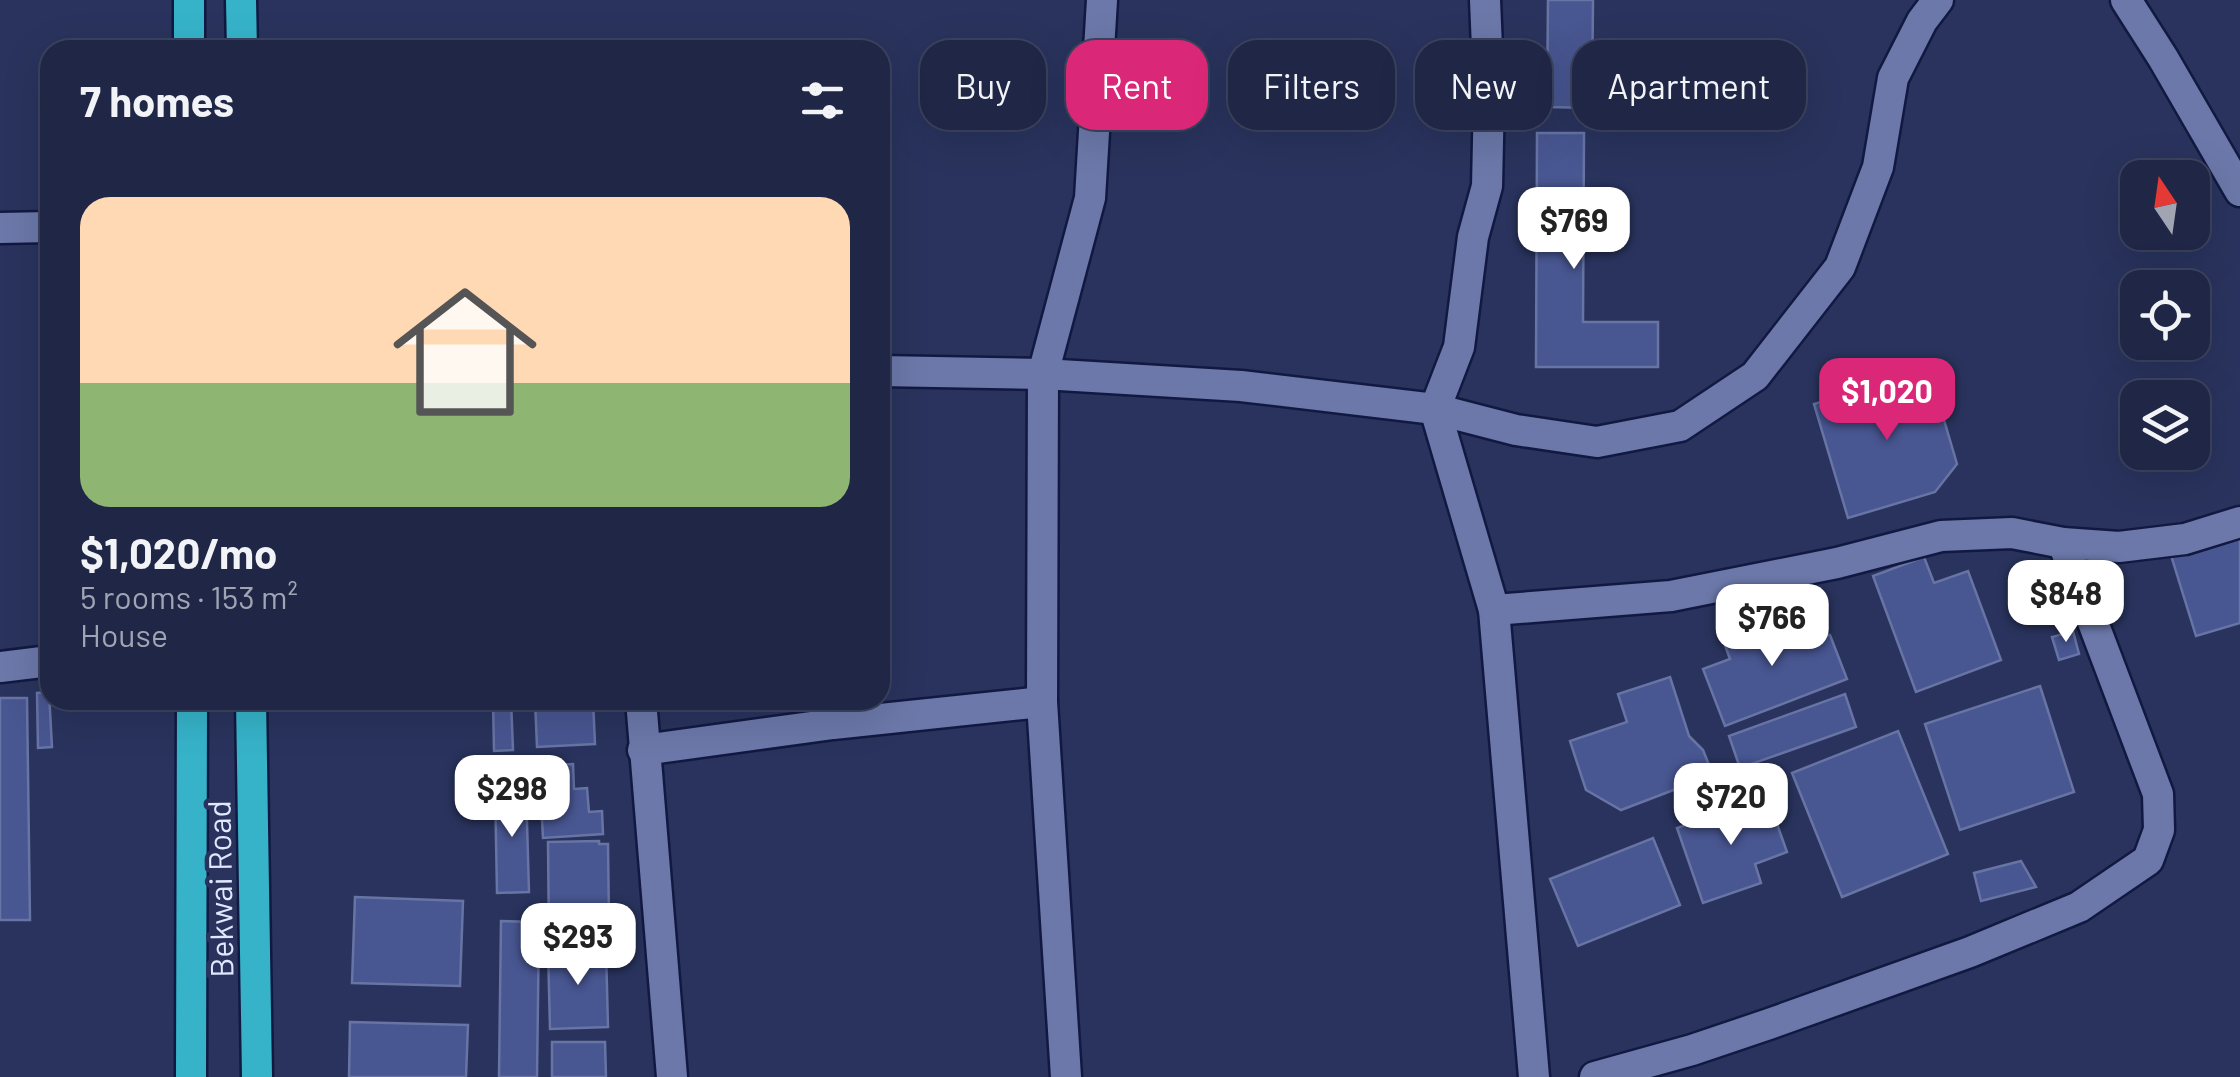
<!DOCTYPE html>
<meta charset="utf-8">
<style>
:root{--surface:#1f2646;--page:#2c3251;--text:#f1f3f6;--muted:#a1a5b3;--line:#3c435f;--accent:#db2777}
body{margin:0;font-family:Barlow,sans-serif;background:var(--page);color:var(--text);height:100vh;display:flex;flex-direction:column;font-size:38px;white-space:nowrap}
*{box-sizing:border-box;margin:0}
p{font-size:32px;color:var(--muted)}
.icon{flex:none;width:55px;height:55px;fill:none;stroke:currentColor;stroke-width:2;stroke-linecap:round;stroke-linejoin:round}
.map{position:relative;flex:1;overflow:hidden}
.panel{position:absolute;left:40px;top:40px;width:850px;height:670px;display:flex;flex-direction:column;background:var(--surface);border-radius:30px;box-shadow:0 10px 40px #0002,0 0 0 2px var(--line)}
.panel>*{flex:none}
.hud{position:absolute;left:920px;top:40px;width:950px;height:90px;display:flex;gap:20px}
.needle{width:65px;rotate:347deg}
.fabs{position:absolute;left:2120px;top:160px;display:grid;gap:20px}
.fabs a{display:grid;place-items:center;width:90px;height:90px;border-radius:20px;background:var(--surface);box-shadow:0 10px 40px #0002,0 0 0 2px var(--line);font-size:50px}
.price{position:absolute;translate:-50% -85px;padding:0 22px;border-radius:20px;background:#fff;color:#222;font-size:32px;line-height:65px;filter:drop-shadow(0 2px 5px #0008)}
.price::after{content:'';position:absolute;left:50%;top:60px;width:30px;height:22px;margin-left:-15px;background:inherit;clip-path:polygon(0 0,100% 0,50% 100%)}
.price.active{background:var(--accent);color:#fff}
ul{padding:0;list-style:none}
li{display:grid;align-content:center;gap:20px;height:530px;padding:0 40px}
li span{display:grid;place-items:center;height:310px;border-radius:30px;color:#555}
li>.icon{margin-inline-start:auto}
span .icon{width:180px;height:180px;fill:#fffc;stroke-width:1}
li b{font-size:42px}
h2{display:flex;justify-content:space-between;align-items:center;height:120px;padding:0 40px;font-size:42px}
.tag{padding:0 35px;border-radius:30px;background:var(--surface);box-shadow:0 10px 40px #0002,0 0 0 2px var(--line);font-size:35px;line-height:90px}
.tag.active{background:var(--accent);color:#fff}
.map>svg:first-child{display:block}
</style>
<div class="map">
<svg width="2240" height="1077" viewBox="0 0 2240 1077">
<rect width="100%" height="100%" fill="#29335d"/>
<g fill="#485691" stroke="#6774a4" stroke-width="2.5">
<polygon points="1548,0 1593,0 1592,108 1547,107"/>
<polygon points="1537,133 1584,133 1583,322 1658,322 1658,367 1536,367"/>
<polygon points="1929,369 1957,464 1935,492 1848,518 1814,404"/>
<polygon points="2240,531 2240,623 2196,636 2170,552"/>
<polygon points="1924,557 1934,583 1968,571 2001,660 1916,692 1873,576"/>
<polygon points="1797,613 1806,635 1830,635 1847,679 1725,726 1703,669 1730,659 1722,637 1757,624 1766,647 1778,642 1770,623"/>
<polygon points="2073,631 2079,654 2059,660 2052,637"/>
<polygon points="1670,677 1689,736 1703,750 1713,775 1621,810 1586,790 1570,741 1627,722 1618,694"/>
<polygon points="2040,686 2074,792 1960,830 1925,724"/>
<polygon points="49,692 52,747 38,748 37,693"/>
<polygon points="1845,694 1856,727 1740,768 1729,736"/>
<polygon points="0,698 27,698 30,920 0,920"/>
<polygon points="493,700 511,700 513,750 494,751"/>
<polygon points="535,700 593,700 595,744 537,747"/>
<polygon points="1898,731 1948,854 1842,897 1792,773"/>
<polygon points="573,764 574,789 587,788 589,812 602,811 603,834 543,838 539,766"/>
<polygon points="526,787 529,892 497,893 495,788"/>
<polygon points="1767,796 1787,852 1755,864 1761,883 1703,903 1677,828"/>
<polygon points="1653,838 1680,905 1578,946 1550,879"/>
<polygon points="599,841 599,844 608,844 609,923 599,923 599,943 549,943 548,842"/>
<polygon points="2021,861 2036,887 1981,901 1974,873"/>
<polygon points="355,897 463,901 460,986 352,983"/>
<polygon points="501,921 539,922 537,1077 499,1077"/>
<polygon points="606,948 608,1027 550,1029 548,950"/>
<polygon points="350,1022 468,1025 466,1077 349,1077"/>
<polygon points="552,1042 605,1042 606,1077 552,1077"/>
</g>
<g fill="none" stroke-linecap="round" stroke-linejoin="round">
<defs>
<g id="street">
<polyline points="1485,0 1489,96 1487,186 1473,237 1459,347 1435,409 1494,610 1534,1077"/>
<polyline points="2126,0 2163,58 2240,191"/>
<polyline points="0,228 50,227"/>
<polyline points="880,371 1043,374 1241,386 1435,409 1516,430 1597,442 1680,426 1755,376 1840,267 1878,167 1893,78 1922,21 1938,0"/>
<polyline points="1494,610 1671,596 1837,563 1941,536 2012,533 2063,543 2119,547 2185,539 2240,522"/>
<polyline points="0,667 50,661"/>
<polyline points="641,700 672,1077"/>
<polyline points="643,750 833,724 1042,702"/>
<polyline points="1066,1077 1042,702 1043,374 1090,198 1102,0"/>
<polyline points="1595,1077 1692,1050 1769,1024 1970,952 2079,907 2148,860 2159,830 2158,794 2063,543"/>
</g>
<g id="highway">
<polyline points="189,0 189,50"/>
<polyline points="241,0 242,50"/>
<polyline points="251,700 257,1077"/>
<polyline points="191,1077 192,700"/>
</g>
</defs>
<use href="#street" stroke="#121941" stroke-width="35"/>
<use href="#highway" stroke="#121941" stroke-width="35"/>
<use href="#street" stroke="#6b78a9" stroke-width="30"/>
<use href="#highway" stroke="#36b3c9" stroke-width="30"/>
</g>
<g text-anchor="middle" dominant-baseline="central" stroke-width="9" stroke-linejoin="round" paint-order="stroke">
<g font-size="32" fill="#e1e8fe" stroke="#29335d">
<text transform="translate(219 889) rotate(-91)">Bekwai Road</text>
</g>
</g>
</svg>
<div class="fabs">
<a><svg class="needle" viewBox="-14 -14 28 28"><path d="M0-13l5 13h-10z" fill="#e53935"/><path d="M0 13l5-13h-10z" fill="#a1a5b3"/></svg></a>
<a><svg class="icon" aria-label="locate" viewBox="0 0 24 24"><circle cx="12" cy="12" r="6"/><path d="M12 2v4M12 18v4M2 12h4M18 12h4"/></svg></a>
<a><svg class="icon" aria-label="layers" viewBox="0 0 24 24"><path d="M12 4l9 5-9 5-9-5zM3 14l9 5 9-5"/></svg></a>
</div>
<b class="price" style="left:1574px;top:272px">$769</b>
<b class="price active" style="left:1887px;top:443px">$1,020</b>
<b class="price" style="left:2066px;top:645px">$848</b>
<b class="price" style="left:1772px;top:669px">$766</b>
<b class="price" style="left:512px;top:840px">$298</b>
<b class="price" style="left:1731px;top:848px">$720</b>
<b class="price" style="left:578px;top:988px">$293</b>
<div class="hud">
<a class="tag">Buy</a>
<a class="tag active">Rent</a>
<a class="tag">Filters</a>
<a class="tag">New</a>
<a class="tag">Apartment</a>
</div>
<section class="panel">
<h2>7 homes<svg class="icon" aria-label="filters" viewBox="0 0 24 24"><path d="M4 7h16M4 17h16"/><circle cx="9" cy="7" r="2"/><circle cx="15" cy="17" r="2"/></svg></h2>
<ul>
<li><span style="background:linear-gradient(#ffd9b3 60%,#8fb573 0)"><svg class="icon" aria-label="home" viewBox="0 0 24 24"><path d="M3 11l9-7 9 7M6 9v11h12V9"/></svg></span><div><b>$1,020/mo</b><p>5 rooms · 153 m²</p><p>House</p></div></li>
</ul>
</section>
</div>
